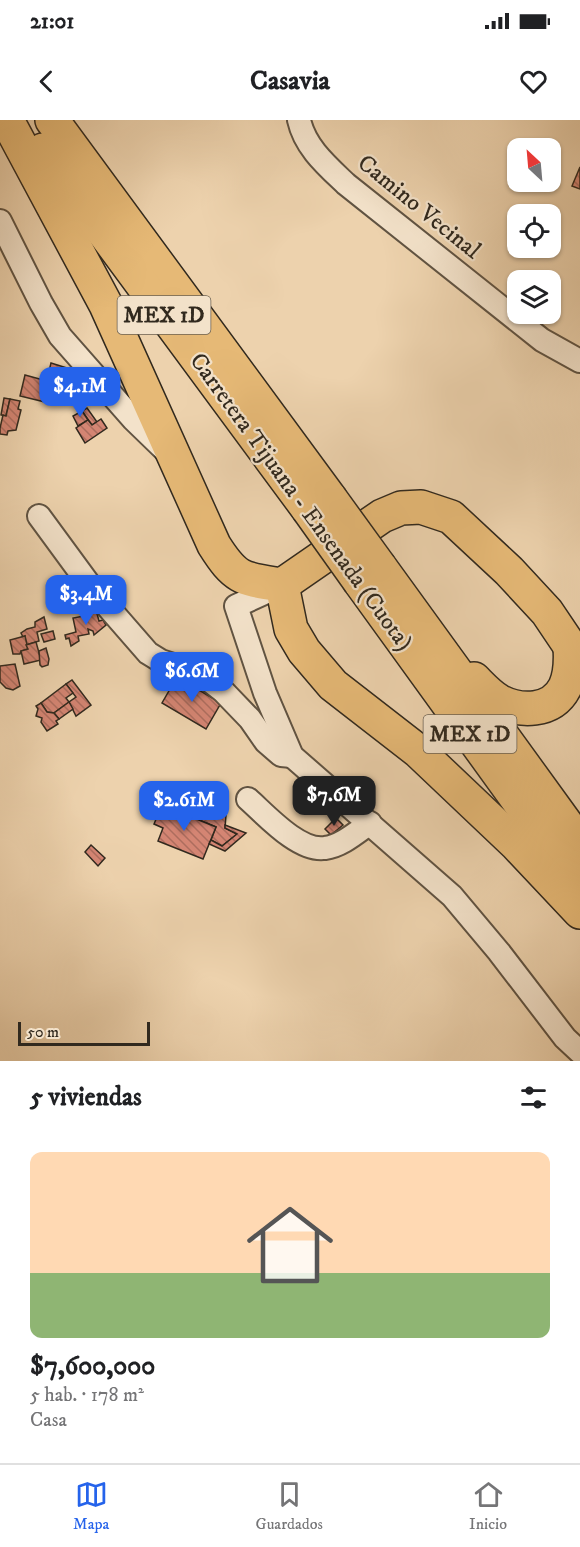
<!DOCTYPE html>
<html lang="es">
<meta charset="utf-8">
<style>
:root{--surface:#fff;--page:#f6f6f6;--text:#202124;--muted:#757577;--line:#e0e0e0;--accent:#2563eb}
body{margin:0;font-family:"IM FELL DW Pica",serif;background:var(--page);color:var(--text);height:100vh;display:flex;flex-direction:column;font-size:22px;white-space:nowrap}
*{box-sizing:border-box;margin:0}
p{font-size:20px;color:var(--muted)}
.icon{flex:none;width:33px;height:33px;fill:none;stroke:currentColor;stroke-width:2;stroke-linecap:round;stroke-linejoin:round}
.map{position:relative;height:941px;overflow:hidden}
.side{display:flex;flex-direction:column;background:var(--surface);flex:1}
.side>*{flex:none}
.needle{width:39px;rotate:334deg}
.buttons{position:absolute;left:507px;top:18px;display:grid;gap:12px}
.buttons a{display:grid;place-items:center;width:54px;height:54px;border-radius:12px;background:var(--surface);box-shadow:0 2px 4px #0004;font-size:30px}
.scale{position:absolute;left:18px;bottom:15px;width:132px;box-sizing:border-box;padding-left:6px;border:3px solid #31291e;border-top:0;font-size:16px;line-height:21px;white-space:nowrap;color:#31291e;-webkit-text-stroke:4px #f3e2ca;paint-order:stroke}
.price{position:absolute;translate:-50% -51px;padding:0 14px;border-radius:12px;background:var(--accent);color:#fff;font-size:20px;line-height:39px;filter:drop-shadow(0 2px 3px #0008)}
.price::after{content:'';position:absolute;left:50%;top:36px;width:18px;height:14px;margin-left:-9px;background:inherit;clip-path:polygon(0 0,100% 0,50% 100%)}
.price.current{background:#222;color:#fff}
ul{padding:0;list-style:none}
li{display:grid;align-content:center;gap:12px;height:318px;padding:0 30px}
li span{display:grid;place-items:center;height:186px;border-radius:12px;color:#555}
li>.icon{margin-inline-start:auto}
span .icon{width:108px;height:108px;fill:#fffc;stroke-width:1}
li b{font-size:26px}
h2{display:flex;justify-content:space-between;align-items:center;height:72px;padding:0 30px;font-size:26px}
.status{display:flex;justify-content:space-between;align-items:center;height:42px;padding:0 30px;background:var(--surface);direction:ltr}
.status svg{height:16px;fill:currentColor}
header{display:flex;justify-content:space-between;align-items:center;height:78px;padding:0 30px;background:var(--surface);font-size:27px;font-weight:800}
.dock{display:flex;justify-content:space-around;align-items:center;height:84px;border-top:2px solid var(--line);background:var(--surface);font-size:16px;color:var(--muted)}
.dock a{display:grid;justify-items:center;gap:3px}
.dock .current{color:var(--accent)}
.map>svg:first-child{display:block}
</style>
<div class="status"><b>21:01</b><svg viewBox="0 0 49 12"><path d="M0 12V9h3v3zM5 12V6h3v6zM10 12V3h3v9zM15 12V0h3v12zM26 1h20v11H26zM47 4h2v5h-2z"/></svg></div>
<header><svg class="icon" aria-label="back" viewBox="0 0 24 24"><path d="M15 5l-7 7 7 7"/></svg>Casavia<svg class="icon" aria-label="heart" viewBox="0 0 24 24"><path d="M12 20l-8-8c-3-5 5-10 8-4 3-6 11-1 8 4z"/></svg></header>
<div class="map">
<svg width="580" height="941" viewBox="0 0 580 941">
<defs>
<pattern id="building-back-hatch" width="6" height="6" patternUnits="userSpaceOnUse" patternTransform="scale(1.5)"><rect width="6" height="6" fill="#d48573"/><path d="M-1 5l2 2M0 0l6 6M5-1l2 2" fill="none" stroke="#ad6d5e"/></pattern>
</defs>
<rect width="100%" height="100%" fill="#edd2ad"/>
<filter id="stains"><feTurbulence type="fractalNoise" baseFrequency=".00333" numOctaves="4"/><feColorMatrix values="0 0 0 0 .2 0 0 0 0 .09 0 0 0 0 .02 0 0 0 .5 -.17"/></filter>
<radialGradient id="worn" r=".72"><stop offset=".6" stop-color="#630" stop-opacity="0"/><stop offset="1" stop-color="#630" stop-opacity=".3"/></radialGradient>
<g fill="url(#building-back-hatch)" stroke="#31291e" stroke-width="1.5">
<polygon points="580,47 580,69 572,66"/>
<polygon points="51,243 67,248 62,270 48,267 49,264 46,264"/>
<polygon points="25,255 47,261 46,264 49,264 45,282 20,276"/>
<polygon points="4,278 10,279 6,296 1,295"/>
<polygon points="10,279 20,281 18,289 21,290 16,310 8,311 7,315 0,314 0,308 3,295 6,296"/>
<polygon points="87,288 97,302 92,305 82,291"/>
<polygon points="82,291 88,300 78,306 73,296"/>
<polygon points="101,299 107,308 85,323 76,308 88,300 92,305"/>
<polygon points="96,490 99,501 103,500 106,505 94,515 93,511 88,509 89,514 78,516 79,521 71,526 69,518 66,519 65,515 76,512 73,498 84,496 83,493"/>
<polygon points="44,497 47,509 37,512 39,521 26,525 25,516 23,517 21,513 27,509 35,507 35,502"/>
<polygon points="53,511 55,519 44,522 41,514"/>
<polygon points="25,516 28,529 21,531 20,534 13,534 10,520"/>
<polygon points="36,522 41,540 24,544 21,531 28,529 26,525"/>
<polygon points="46,528 49,539 48,545 42,547 40,545 39,531"/>
<polygon points="15,544 20,566 13,570 6,568 0,562 0,546"/>
<polygon points="177,557 221,583 206,609 162,583"/>
<polygon points="72,560 91,585 76,596 69,582 76,577 66,564"/>
<polygon points="66,564 73,573 66,578 69,582 54,593 47,592 41,583"/>
<polygon points="69,582 73,589 59,599 54,593"/>
<polygon points="41,583 47,592 54,593 59,599 56,601 58,604 47,611 41,602 42,598 36,596 38,589 36,586"/>
<polygon points="173,670 226,695 225,708 237,714 222,726 211,720 216,707 165,686"/>
<polygon points="162,685 216,707 203,739 158,721 163,708 154,704"/>
<polygon points="336,698 343,705 331,715 325,709"/>
<polygon points="225,705 246,713 225,731 209,724 211,720 222,726 237,714 225,708"/>
<polygon points="91,725 105,738 98,746 85,732"/>
</g>
<g fill="none" stroke-linecap="round" stroke-linejoin="round">
<defs>
<g id="minor">
<path d="M299,0c6,27 27,45 47,64l196,156 38,21"/>
<polyline points="0,101 41,183 60,216 133,299 166,331"/>
<polyline points="39,396 94,471 148,533 161,541 201,554 223,571 250,599 266,622 281,635 292,636"/>
<polyline points="282,465 236,486 265,573 292,636 452,776 499,832 565,918 580,932"/>
<path d="M248,679c18,16 51,53 77,49 16,-2 31,-15 45,-25"/>
</g>
<g id="highway">
<path d="M7,0l99,185 108,240c22,35 29,34 68,40l100,-69 19,-8 20,-1 30,10 58,54 38,41 33,49"/>
<polyline points="52,0 330,378"/>
<polyline points="43,30 308,389"/>
<polyline points="380,447 580,723"/>
<polyline points="360,462 580,766"/>
<polyline points="282,465 291,509 304,531 333,565 418,631 516,724 580,792"/>
<path d="M474,559c8,8 15,16 25,22 21,11 53,12 66,-14 6,-13 6,-27 5,-41"/>
</g>
</defs>
<use href="#minor" stroke="#605342" stroke-width="26"/>
<use href="#highway" stroke="#31291e" stroke-width="36"/>
<use href="#minor" stroke="#f3e2ca" stroke-width="22"/>
<use href="#highway" stroke="#e6b976" stroke-width="33"/>
<defs>
<g id="highway-bridge">
<polyline points="330,378 380,447"/>
<polyline points="308,389 360,462"/>
</g>
</defs>
<use href="#highway-bridge" stroke="#31291e" stroke-width="36" stroke-linecap="butt"/>
<use href="#highway-bridge" stroke="#e6b976" stroke-width="33"/>
</g>
<g text-anchor="middle" dominant-baseline="central" stroke-width="4.5" stroke-linejoin="round" paint-order="stroke">
<g fill="#f3e2ca" stroke="#6b6052" stroke-width="1.5">
<rect x="117.5" y="176" width="93" height="38" rx="4.5"/>
<rect x="423.5" y="595" width="93" height="38" rx="4.5"/>
</g>
<g font-size="22" font-weight="bold" fill="#31291e">
<text x="164" y="195">MEX 1D</text>
<text x="470" y="614">MEX 1D</text>
</g>
<g font-size="24" fill="#31291e" stroke="#f3e2ca">
<text transform="translate(419 87) rotate(39)">Camino Vecinal</text>
<text transform="translate(301 382) rotate(54)">Carretera Tijuana - Ensenada (Cuota)</text>
</g>
</g>
<rect width="100%" height="100%" filter="url(#stains)"/>
<rect width="100%" height="100%" fill="url(#worn)"/>
</svg>
<div class="buttons">
<a><svg class="needle" viewBox="-14 -14 28 28"><path d="M0-13l5 13h-10z" fill="#e53935"/><path d="M0 13l5-13h-10z" fill="#757577"/></svg></a>
<a><svg class="icon" aria-label="locate" viewBox="0 0 24 24"><circle cx="12" cy="12" r="6"/><path d="M12 2v4M12 18v4M2 12h4M18 12h4"/></svg></a>
<a><svg class="icon" aria-label="layers" viewBox="0 0 24 24"><path d="M12 4l9 5-9 5-9-5zM3 14l9 5 9-5"/></svg></a>
</div>
<div class="scale">50 m</div>
<b class="price" style="left:80px;top:298px">$4.1M</b>
<b class="price" style="left:86px;top:506px">$3.4M</b>
<b class="price" style="left:192px;top:583px">$6.6M</b>
<b class="price current" style="left:334px;top:707px">$7.6M</b>
<b class="price" style="left:184px;top:712px">$2.61M</b>
</div>
<section class="side">
<h2>5 viviendas<svg class="icon" aria-label="filters" viewBox="0 0 24 24"><path d="M4 7h16M4 17h16"/><circle cx="9" cy="7" r="2"/><circle cx="15" cy="17" r="2"/></svg></h2>
<ul>
<li><span style="background:linear-gradient(#ffd9b3 65%,#8fb573 0)"><svg class="icon" aria-label="home" viewBox="0 0 24 24"><path d="M3 11l9-7 9 7M6 9v11h12V9"/></svg></span><div><b>$7,600,000</b><p>5 hab. · 178 m²</p><p>Casa</p></div></li>
</ul>
</section>
<nav class="dock">
<a class="current"><svg class="icon" aria-label="map" viewBox="0 0 24 24"><path d="M3 6l6-2 6 2 6-2v14l-6 2-6-2-6 2zM9 4v14M15 6v14"/></svg>Mapa</a>
<a><svg class="icon" aria-label="saved" viewBox="0 0 24 24"><path d="M7 4h10v16l-5-4-5 4z"/></svg>Guardados</a>
<a><svg class="icon" aria-label="home" viewBox="0 0 24 24"><path d="M3 11l9-7 9 7M6 9v11h12V9"/></svg>Inicio</a>
</nav>
